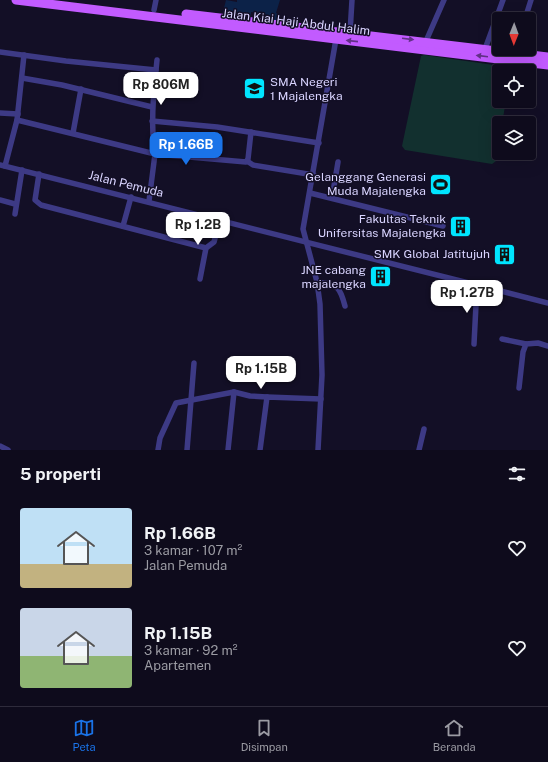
<!DOCTYPE html>
<html lang="id">
<meta charset="utf-8">
<style>
:root{--surface:#0e0b1c;--page:#171425;--text:#f1f3f6;--muted:#9b9ba3;--line:#2e2b3b;--accent:#1a73e8}
body{margin:0;font-family:"Public Sans",sans-serif;background:var(--page);color:var(--text);height:100vh;display:flex;flex-direction:column;font-size:15px;white-space:nowrap}
*{box-sizing:border-box;margin:0}
p{font-size:13px;color:var(--muted)}
.icon{flex:none;width:22px;height:22px;fill:none;stroke:currentColor;stroke-width:2;stroke-linecap:round;stroke-linejoin:round}
.map{position:relative;height:450px;overflow:hidden}
.side{display:flex;flex-direction:column;background:var(--surface);flex:1}
.side>*{flex:none}
.needle{width:26px;rotate:181deg}
.buttons{position:absolute;left:492px;top:12px;display:grid;gap:8px}
.buttons a{display:grid;place-items:center;width:44px;height:44px;border-radius:4px;background:var(--surface);box-shadow:0 4px 16px #0002,0 0 0 1px var(--line);font-size:20px}
.price{position:absolute;translate:-50% -34px;padding:0 9px;border-radius:8px;background:#fff;color:#222;font-size:13px;line-height:26px;filter:drop-shadow(0 1px 2px #0008)}
.price::after{content:'';position:absolute;left:50%;top:24px;width:12px;height:9px;margin-left:-6px;background:inherit;clip-path:polygon(0 0,100% 0,50% 100%)}
.price.selected{background:var(--accent);color:#fff}
ul{padding:0;list-style:none}
li{display:flex;align-items:center;gap:12px;height:100px;padding:0 20px}
li span{display:grid;place-items:center;flex:none;width:112px;height:80px;border-radius:4px;color:#555}
li>.icon{margin-inline-start:auto}
span .icon{width:48px;height:48px;fill:#fffc;stroke-width:1}
li b{font-size:17px}
h2{display:flex;justify-content:space-between;align-items:center;height:48px;padding:0 20px;font-size:17px}
.dock{display:flex;justify-content:space-around;align-items:center;height:56px;border-top:1px solid var(--line);background:var(--surface);font-size:11px;color:var(--muted)}
.dock a{display:grid;justify-items:center;gap:2px}
.dock .selected{color:var(--accent)}
.map>svg:first-child{display:block}
</style>
<div class="map">
<svg width="548" height="450" viewBox="0 0 548 450">
<rect width="100%" height="100%" fill="#130f26"/>
<polygon fill="#12302f" points="424,55 508,67 510,71 499,71 499,101 506,101 502,123 499,123 499,144 496,161 492,164 405,150 402,146 421,56"/>
<polygon fill="#0c2248" points="226,0 237,2 237,0 280,0 276,13 278,14 277,21 268,19 269,15 251,12 251,18 240,16 240,14 223,12"/>
<g fill="none" stroke-linecap="round" stroke-linejoin="round">
<g stroke="#3d3a85" stroke-width="5.5">
<polyline points="154,10 156,0"/>
<polyline points="525,19 531,0"/>
<polyline points="350,33 352,0"/>
<polyline points="426,41 444,0"/>
<polyline points="485,49 503,0"/>
<polyline points="0,52 66,61 156,70"/>
<path d="M157,60c-3,31 -7,62 -2,94l91,8 2,-3 3,-27"/>
<polyline points="22,78 62,85 152,107"/>
<polyline points="0,113 18,114"/>
<polyline points="17,120 24,55"/>
<polyline points="152,121 217,127 319,143"/>
<polyline points="73,133 81,89"/>
<polyline points="247,161 253,165 314,175"/>
<polyline points="0,165 548,303"/>
<polyline points="5,166 17,120 155,154 149,201"/>
<polyline points="39,174 35,200 41,205 206,248"/>
<polyline points="310,193 443,226"/>
<polyline points="332,198 338,162"/>
<polyline points="0,200 15,204"/>
<polyline points="15,214 22,170"/>
<polyline points="123,226 131,197"/>
<polyline points="200,279 206,248 214,242 220,220"/>
<path d="M317,282c21,2 23,5 28,24"/>
<polyline points="502,339 526,344"/>
<polyline points="474,344 477,285"/>
<polyline points="519,388 523,352 526,344 538,343 548,346"/>
<polyline points="0,446 8,450"/>
<polyline points="158,450 160,438 176,403 234,392 250,396 267,397"/>
<polyline points="187,450 194,363"/>
<polyline points="228,450 234,392"/>
<polyline points="260,450 267,397 321,399"/>
<polyline points="318,450 322,375 320,304 317,282 303,229 336,39"/>
<polyline points="419,450 424,429"/>
</g>
<g stroke="#c25bff" stroke-width="9">
<polyline points="16,0 548,65"/>
<polyline points="186,14 548,57"/>
</g>
</g>
<defs><path id="oneway-solid" d="M-6-.8H1V-3.2L6.5 0L1 3.2V.8H-6Z"/></defs>
<g fill="#623188">
<use href="#oneway-solid" transform="translate(408 39) rotate(7)"/>
<use href="#oneway-solid" transform="translate(352 41) rotate(-174)"/>
<use href="#oneway-solid" transform="translate(482 56) rotate(-173)"/>
</g>
<defs>
<symbol id="school-square" viewBox="-11 -11 22 22"><rect x="-9" y="-9" width="18" height="18" rx="4" fill="#00e5ff" stroke="#130f26"/><path d="M0-5L7-2L0 1L-7-2ZM-4 1L0 2.5L4 1V4Q0 6-4 4Z" fill="#111"/></symbol>
<symbol id="stadium-square" viewBox="-11 -11 22 22"><rect x="-9" y="-9" width="18" height="18" rx="4" fill="#00e5ff" stroke="#130f26"/><path d="M0-5a6.5 5 0 1 0 0 10a6.5 5 0 1 0 0-10ZM-3.5-1.8h7v3.6h-7Z" fill="#111"/></symbol>
<symbol id="building-square" viewBox="-11 -11 22 22"><rect x="-9" y="-9" width="18" height="18" rx="4" fill="#00e5ff" stroke="#130f26"/><path d="M-4-6H4V6H1V3H-1V6H-4ZM-2.5-4.3h1.7v1.8h-1.7ZM.8-4.3h1.7v1.8H.8ZM-2.5-1h1.7V.8h-1.7ZM.8-1h1.7V.8H.8Z" fill="#111"/></symbol>
</defs>
<g fill-rule="evenodd">
<use href="#school-square" x="242" y="76" width="25" height="25"/>
<use href="#stadium-square" x="428" y="172" width="25" height="25"/>
<use href="#building-square" x="448" y="214" width="25" height="25"/>
<use href="#building-square" x="492" y="242" width="25" height="25"/>
<use href="#building-square" x="368" y="264" width="25" height="25"/>
</g>
<g text-anchor="middle" dominant-baseline="central" stroke-width="3" stroke-linejoin="round" paint-order="stroke">
<g font-size="12" fill="#d9d4ff" stroke="#130f26">
<text transform="translate(296 22) rotate(7)">Jalan Kiai Haji Abdul Halim</text>
<text transform="translate(126 184) rotate(14)">Jalan Pemuda</text>
</g>
<g font-size="12" fill="#d9d4ff" stroke="#130f26" text-anchor="end">
<text x="270" y="82" text-anchor="start">SMA Negeri<tspan x="270" dy="14">1 Majalengka</tspan></text>
<text x="426" y="177">Gelanggang Generasi<tspan x="426" dy="14">Muda Majalengka</tspan></text>
<text x="446" y="219">Fakultas Teknik<tspan x="446" dy="14">Unifersitas Majalengka</tspan></text>
<text x="490" y="254">SMK Global Jatitujuh</text>
<text x="366" y="270">JNE cabang<tspan x="366" dy="14">majalengka</tspan></text>
</g>
</g>
</svg>
<div class="buttons">
<a><svg class="needle" viewBox="-14 -14 28 28"><path d="M0-13l5 13h-10z" fill="#e53935"/><path d="M0 13l5-13h-10z" fill="#9b9ba3"/></svg></a>
<a><svg class="icon" aria-label="locate" viewBox="0 0 24 24"><circle cx="12" cy="12" r="6"/><path d="M12 2v4M12 18v4M2 12h4M18 12h4"/></svg></a>
<a><svg class="icon" aria-label="layers" viewBox="0 0 24 24"><path d="M12 4l9 5-9 5-9-5zM3 14l9 5 9-5"/></svg></a>
</div>
<b class="price" style="left:161px;top:106px">Rp 806M</b>
<b class="price selected" style="left:186px;top:166px">Rp 1.66B</b>
<b class="price" style="left:198px;top:246px">Rp 1.2B</b>
<b class="price" style="left:467px;top:314px">Rp 1.27B</b>
<b class="price" style="left:261px;top:390px">Rp 1.15B</b>
</div>
<section class="side">
<h2>5 properti<svg class="icon" aria-label="filters" viewBox="0 0 24 24"><path d="M4 7h16M4 17h16"/><circle cx="9" cy="7" r="2"/><circle cx="15" cy="17" r="2"/></svg></h2>
<ul>
<li><span style="background:linear-gradient(#bfe0f5 70%,#c2b280 0)"><svg class="icon" aria-label="home" viewBox="0 0 24 24"><path d="M3 11l9-7 9 7M6 9v11h12V9"/></svg></span><div><b>Rp 1.66B</b><p>3 kamar · 107 m²</p><p>Jalan Pemuda</p></div><svg class="icon" aria-label="heart" viewBox="0 0 24 24"><path d="M12 20l-8-8c-3-5 5-10 8-4 3-6 11-1 8 4z"/></svg></li>
<li><span style="background:linear-gradient(#c9d6e8 60%,#8fb573 0)"><svg class="icon" aria-label="home" viewBox="0 0 24 24"><path d="M3 11l9-7 9 7M6 9v11h12V9"/></svg></span><div><b>Rp 1.15B</b><p>3 kamar · 92 m²</p><p>Apartemen</p></div><svg class="icon" aria-label="heart" viewBox="0 0 24 24"><path d="M12 20l-8-8c-3-5 5-10 8-4 3-6 11-1 8 4z"/></svg></li>
</ul>
</section>
<nav class="dock">
<a class="selected"><svg class="icon" aria-label="map" viewBox="0 0 24 24"><path d="M3 6l6-2 6 2 6-2v14l-6 2-6-2-6 2zM9 4v14M15 6v14"/></svg>Peta</a>
<a><svg class="icon" aria-label="saved" viewBox="0 0 24 24"><path d="M7 4h10v16l-5-4-5 4z"/></svg>Disimpan</a>
<a><svg class="icon" aria-label="home" viewBox="0 0 24 24"><path d="M3 11l9-7 9 7M6 9v11h12V9"/></svg>Beranda</a>
</nav>
